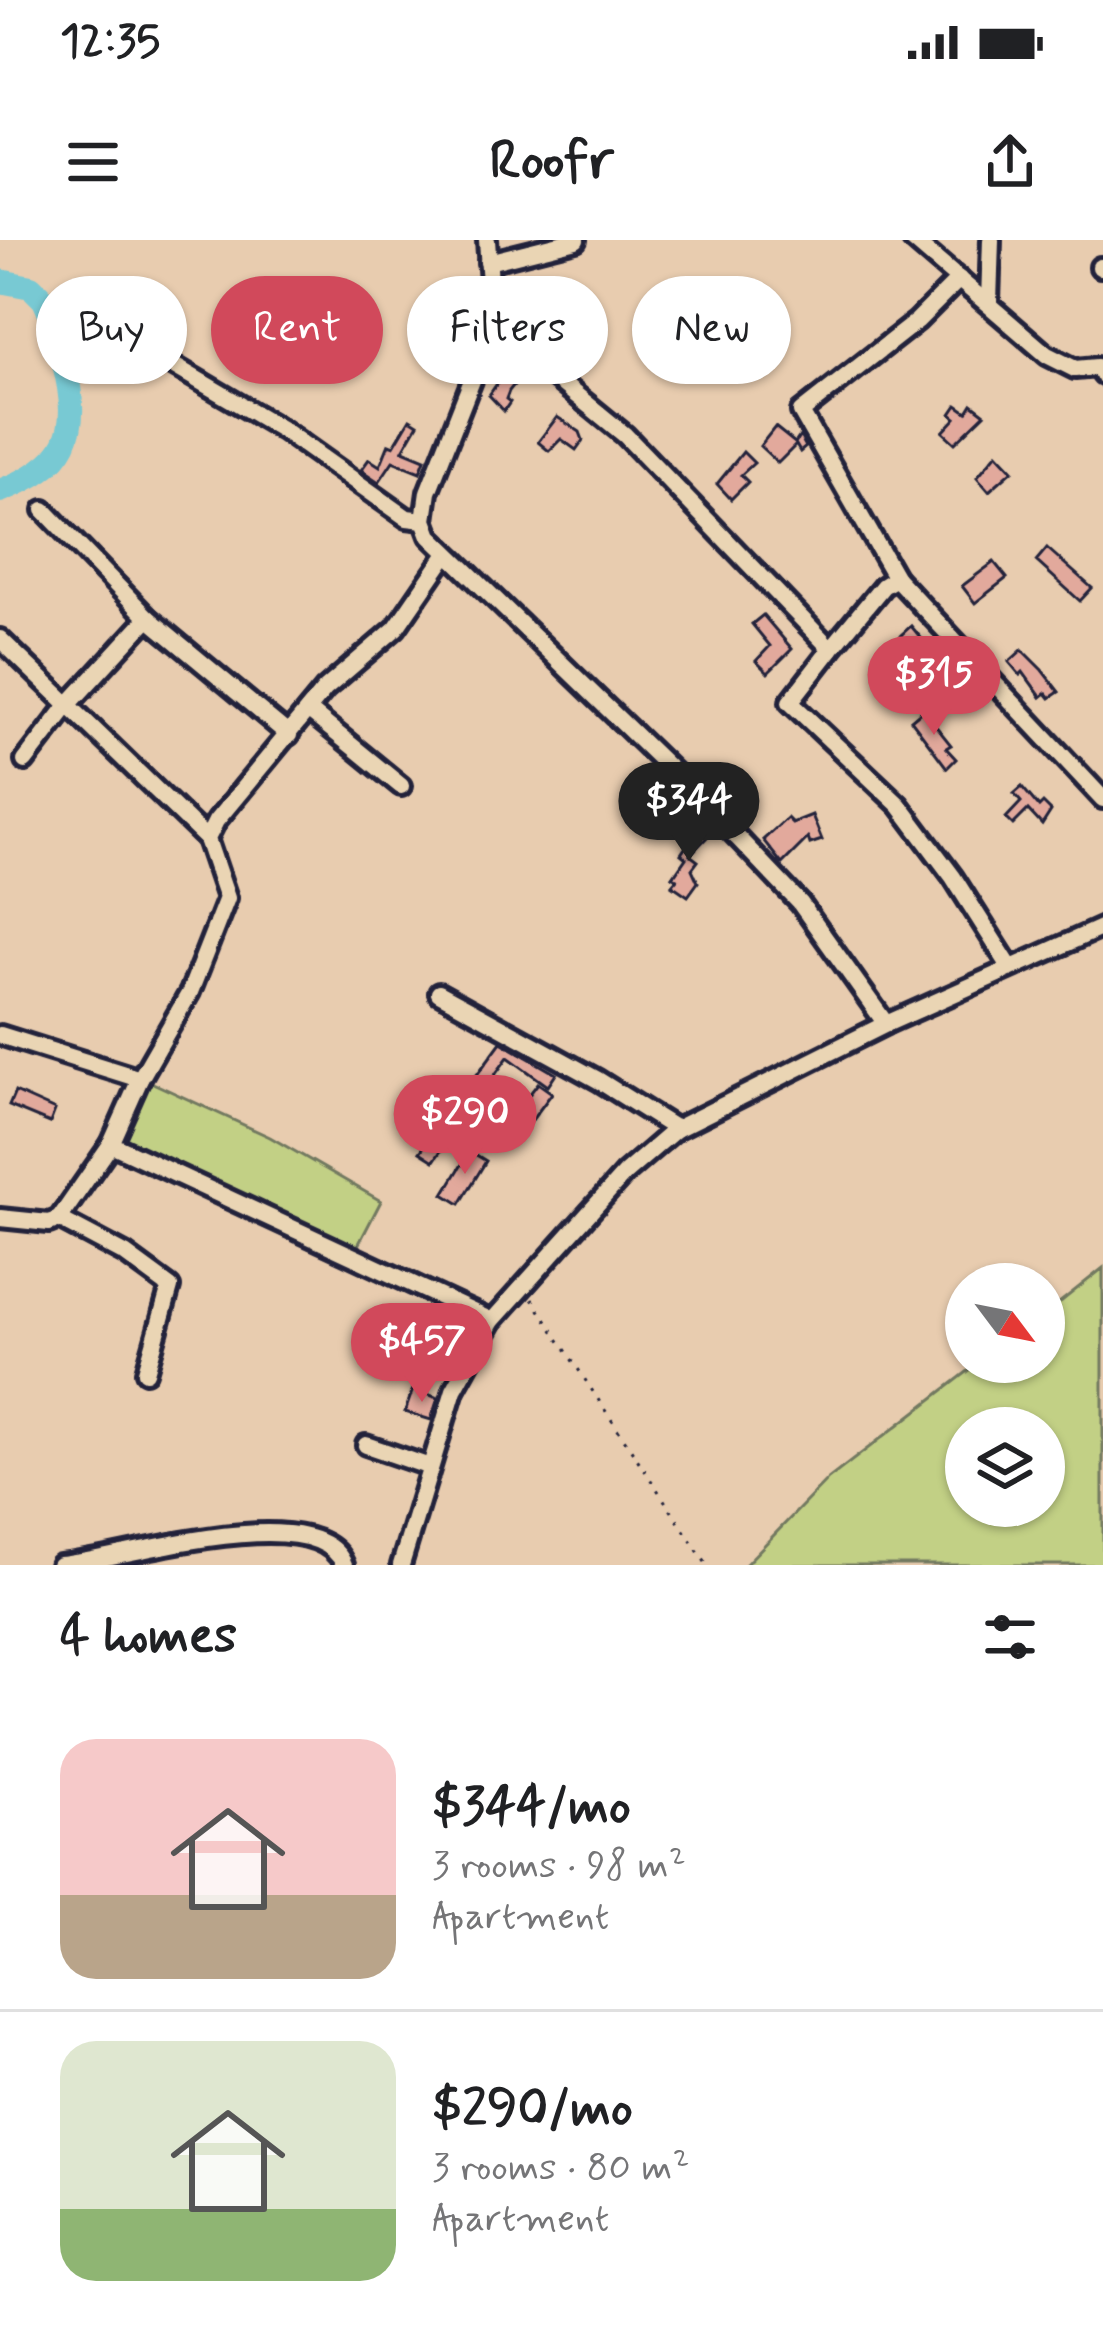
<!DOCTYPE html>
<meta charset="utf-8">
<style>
:root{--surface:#fff;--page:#f6f6f6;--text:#202124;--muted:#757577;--line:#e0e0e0;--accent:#d1495b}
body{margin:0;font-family:Mynerve,sans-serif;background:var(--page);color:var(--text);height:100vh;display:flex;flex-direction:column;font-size:45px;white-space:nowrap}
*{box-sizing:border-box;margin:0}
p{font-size:39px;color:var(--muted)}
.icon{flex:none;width:66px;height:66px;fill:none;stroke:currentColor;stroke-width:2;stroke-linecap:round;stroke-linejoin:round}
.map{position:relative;height:1325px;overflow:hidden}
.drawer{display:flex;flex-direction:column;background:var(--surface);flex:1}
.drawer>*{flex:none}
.hud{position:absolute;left:36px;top:36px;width:1032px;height:108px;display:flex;gap:24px}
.needle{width:78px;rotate:122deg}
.tools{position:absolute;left:945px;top:1023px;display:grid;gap:24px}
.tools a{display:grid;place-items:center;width:120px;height:120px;border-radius:50%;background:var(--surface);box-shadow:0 3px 9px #0004;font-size:60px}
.price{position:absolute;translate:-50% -102px;padding:0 27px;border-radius:42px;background:var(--accent);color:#fff;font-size:39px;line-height:78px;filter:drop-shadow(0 3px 6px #0008)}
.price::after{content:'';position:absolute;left:50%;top:72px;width:36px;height:27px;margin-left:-18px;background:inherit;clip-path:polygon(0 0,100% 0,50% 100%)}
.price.active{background:#222;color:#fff}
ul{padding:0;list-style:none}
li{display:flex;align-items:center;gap:36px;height:300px;padding:0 60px}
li+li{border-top:3px solid var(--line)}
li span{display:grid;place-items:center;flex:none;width:336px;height:240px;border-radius:36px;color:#555}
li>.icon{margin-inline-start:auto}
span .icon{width:144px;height:144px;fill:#fffc;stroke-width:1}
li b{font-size:51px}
h2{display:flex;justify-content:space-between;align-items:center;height:144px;padding:0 60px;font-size:51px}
.pill{padding:0 42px;border-radius:54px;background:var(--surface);box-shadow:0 3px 9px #0004;font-size:42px;line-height:108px}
.pill.active{background:var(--accent);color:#fff}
.status{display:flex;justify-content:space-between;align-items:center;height:84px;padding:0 60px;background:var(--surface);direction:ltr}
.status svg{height:33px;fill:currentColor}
header{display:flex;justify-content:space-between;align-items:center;height:156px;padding:0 60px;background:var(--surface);font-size:54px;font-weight:700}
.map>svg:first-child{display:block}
</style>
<div class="status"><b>12:35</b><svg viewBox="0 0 49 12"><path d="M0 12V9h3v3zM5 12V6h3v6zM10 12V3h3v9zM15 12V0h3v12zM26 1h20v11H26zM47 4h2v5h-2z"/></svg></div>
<header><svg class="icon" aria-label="menu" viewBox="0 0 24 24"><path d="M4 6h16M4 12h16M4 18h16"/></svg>Roofr<svg class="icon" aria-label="share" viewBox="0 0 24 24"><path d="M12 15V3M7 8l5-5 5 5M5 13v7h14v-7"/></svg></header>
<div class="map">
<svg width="1103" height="1325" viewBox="0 0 1103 1325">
<rect width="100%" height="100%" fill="#e8ccaf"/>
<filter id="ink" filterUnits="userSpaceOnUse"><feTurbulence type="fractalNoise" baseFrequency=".00833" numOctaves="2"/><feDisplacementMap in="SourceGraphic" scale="24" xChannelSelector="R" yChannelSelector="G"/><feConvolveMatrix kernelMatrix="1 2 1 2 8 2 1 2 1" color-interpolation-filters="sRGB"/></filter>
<g filter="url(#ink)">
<g fill="#c2d085" stroke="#727960" stroke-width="3" fill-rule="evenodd">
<polygon points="142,838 270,897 381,961 352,1017 112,903"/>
<path d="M1103,1028v297h-358l83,-86 152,-117h64v-47zM966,1188h78v78h-78z"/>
</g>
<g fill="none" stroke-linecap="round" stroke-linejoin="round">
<path stroke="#78c9d3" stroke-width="24" d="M0,41l31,6 13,13c10,21 15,42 20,64 18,69 4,101 -64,127"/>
</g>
<g fill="#e2a99c" stroke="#22223b" stroke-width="3">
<polygon points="510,125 522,135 509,151 506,159 510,162 504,171 489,155"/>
<polygon points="972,164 985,174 955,203 943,192 956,178 951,174 957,165 967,172"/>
<polygon points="557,177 580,192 583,200 576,210 561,199 549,211 538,202"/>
<polygon points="410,179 418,184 403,210 425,219 420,232 393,221 379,242 361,230 369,219 380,226 389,204 394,206"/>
<polygon points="775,187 795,203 800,196 806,207 800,212 796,205 778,223 760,206"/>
<polygon points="743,212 754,223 741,235 748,242 731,259 717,244"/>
<polygon points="997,213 1013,230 989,251 977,237"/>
<polygon points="1047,308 1092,348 1080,361 1036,321"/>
<polygon points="994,322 1007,338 975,363 962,346"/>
<polygon points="763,375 792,409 768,433 756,421 770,406 752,384"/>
<polygon points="911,386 942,423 937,428 942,434 935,441 901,395"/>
<polygon points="1022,410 1042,430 1059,452 1050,458 1046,453 1041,457 1023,432 1020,435 1009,422"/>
<polygon points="923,470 951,505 946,508 956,519 947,528 911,480"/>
<polygon points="1022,547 1039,567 1043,563 1051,571 1042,585 1028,570 1013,585 1006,578 1021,562 1014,554"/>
<polygon points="812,575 822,600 810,604 808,598 782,624 763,600 787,578 792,583"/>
<polygon points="700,586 709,595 690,615 698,621 692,629 698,642 688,656 672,645 677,639 673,637 686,618 681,614"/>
<polygon points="501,802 556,834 548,846 508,817 478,858 509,881 538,843 552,853 515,903 468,871 434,921 420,912"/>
<polygon points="15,852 55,870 50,883 9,866"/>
<polygon points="470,911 486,921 460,964 444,954"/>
<polygon points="413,1149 438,1158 431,1180 405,1172"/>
</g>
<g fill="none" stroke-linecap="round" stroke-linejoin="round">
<defs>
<g id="minor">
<polyline points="487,0 493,87 428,252 424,280 430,296 695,553 800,663 886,784"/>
<polyline points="913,0 1047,115 1075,129 1097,127 1103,135"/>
<polyline points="488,22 576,0"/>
<polyline points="1100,27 1103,27"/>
<polyline points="989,62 991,0"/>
<polyline points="493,87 625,195 831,409 883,346 896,338 1103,559"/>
<polyline points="164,120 283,190 407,278 424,280"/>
<polyline points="44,270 148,378 289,495"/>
<polyline points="446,315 396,388 325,449 216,581 207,599 227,658 190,752 140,839 111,904 492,1081"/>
<polyline points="896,338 801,172 917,81 959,39"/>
<polyline points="0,399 207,599"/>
<polyline points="831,409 790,462 899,565 953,637 1010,727"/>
<polyline points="308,470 401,546"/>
<polyline points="25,521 68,465 148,378"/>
<polyline points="439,753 598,840 676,889"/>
<polyline points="0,795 140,839"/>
<polyline points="0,978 49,983 59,979 111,904"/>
<polyline points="59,979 125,1014 170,1047 146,1132"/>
<polyline points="366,1205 430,1227"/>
<path d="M60,1325c56,-4 257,-70 284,0"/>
<polyline points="401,1325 454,1150 492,1081 625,933 676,889 886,784 1103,687"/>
</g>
</defs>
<use href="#minor" stroke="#22223b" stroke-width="26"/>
<polyline stroke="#22223b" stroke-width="3" stroke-dasharray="3 9" stroke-linecap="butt" points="532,1059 707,1325"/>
<use href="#minor" stroke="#ead5b4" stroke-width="16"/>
</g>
</g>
</svg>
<div class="tools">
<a><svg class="needle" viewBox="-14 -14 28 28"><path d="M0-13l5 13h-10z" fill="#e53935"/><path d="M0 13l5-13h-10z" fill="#757577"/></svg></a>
<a><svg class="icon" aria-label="layers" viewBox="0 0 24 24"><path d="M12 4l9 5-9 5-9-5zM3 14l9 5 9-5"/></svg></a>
</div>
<b class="price" style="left:934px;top:498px">$315</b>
<b class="price active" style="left:689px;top:624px">$344</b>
<b class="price" style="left:465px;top:937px">$290</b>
<b class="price" style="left:422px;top:1165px">$457</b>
<div class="hud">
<a class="pill">Buy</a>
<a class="pill active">Rent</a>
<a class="pill">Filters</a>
<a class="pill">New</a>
</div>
</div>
<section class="drawer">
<h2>4 homes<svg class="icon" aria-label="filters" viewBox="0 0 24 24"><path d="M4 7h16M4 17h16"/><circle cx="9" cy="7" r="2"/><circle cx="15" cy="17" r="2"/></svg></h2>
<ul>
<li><span style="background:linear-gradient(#f6c9c9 65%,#b9a48a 0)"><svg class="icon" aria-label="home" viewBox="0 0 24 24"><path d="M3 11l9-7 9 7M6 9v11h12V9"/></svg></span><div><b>$344/mo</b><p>3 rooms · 98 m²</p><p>Apartment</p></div></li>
<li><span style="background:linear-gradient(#dfe7d0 70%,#8fb573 0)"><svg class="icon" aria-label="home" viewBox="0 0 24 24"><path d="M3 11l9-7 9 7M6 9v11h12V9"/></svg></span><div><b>$290/mo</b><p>3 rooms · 80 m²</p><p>Apartment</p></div></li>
</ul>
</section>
